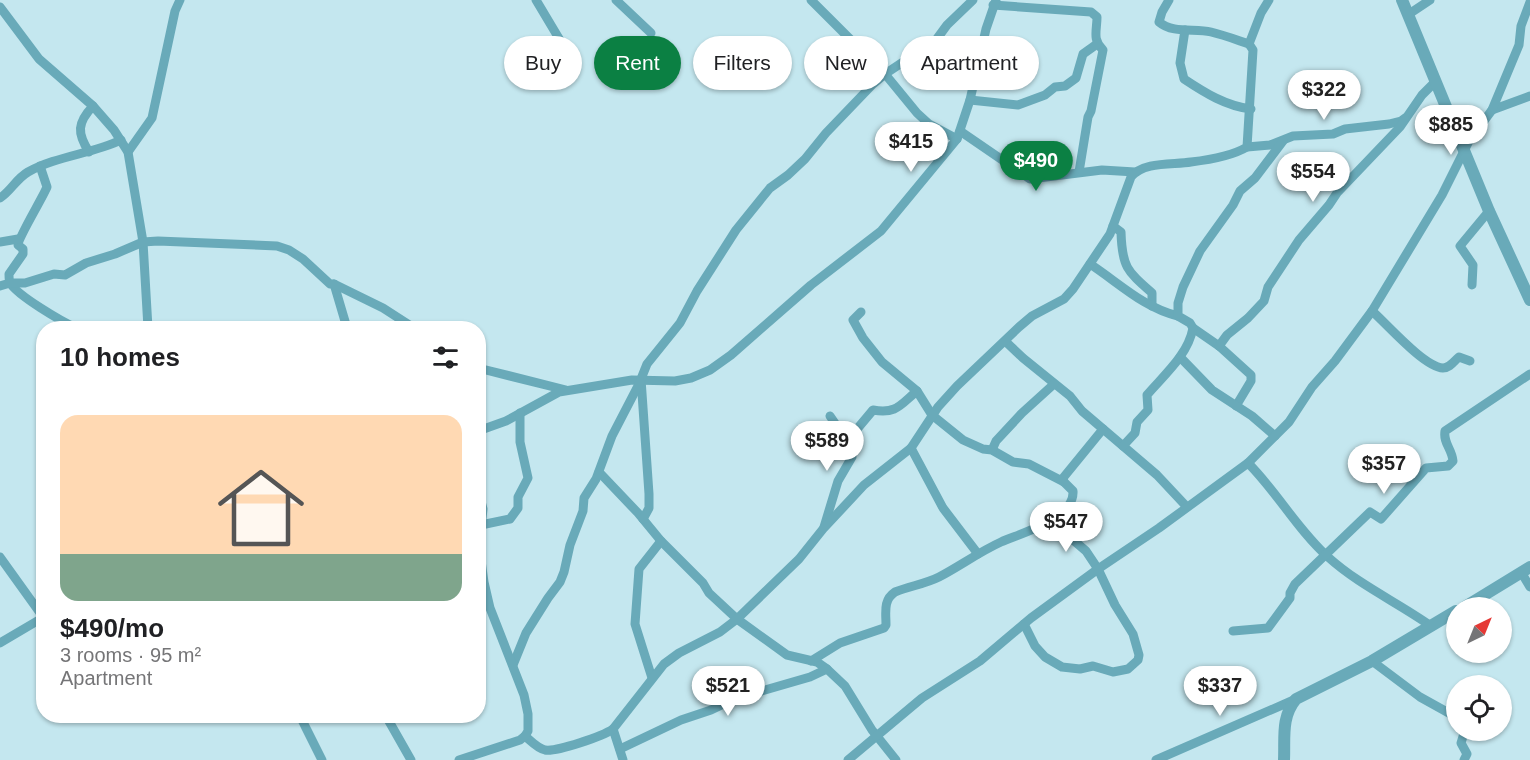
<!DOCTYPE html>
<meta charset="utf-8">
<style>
:root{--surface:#fff;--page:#f6f6f6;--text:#202124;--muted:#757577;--line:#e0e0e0;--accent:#0b8043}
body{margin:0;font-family:Arial,sans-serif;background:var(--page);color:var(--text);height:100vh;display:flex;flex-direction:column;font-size:22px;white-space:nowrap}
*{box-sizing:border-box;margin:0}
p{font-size:20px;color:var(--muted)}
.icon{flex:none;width:33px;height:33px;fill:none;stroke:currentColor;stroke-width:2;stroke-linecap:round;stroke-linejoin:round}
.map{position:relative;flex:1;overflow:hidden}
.panel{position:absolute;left:36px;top:321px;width:450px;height:402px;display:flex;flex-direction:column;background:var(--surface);border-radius:24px;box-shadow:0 2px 4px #0004}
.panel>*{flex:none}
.top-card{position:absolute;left:504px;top:36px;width:570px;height:54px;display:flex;gap:12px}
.needle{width:39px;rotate:43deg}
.fabs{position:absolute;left:1446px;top:597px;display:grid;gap:12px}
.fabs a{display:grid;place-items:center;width:66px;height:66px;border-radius:50%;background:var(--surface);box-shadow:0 2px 4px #0004;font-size:30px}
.price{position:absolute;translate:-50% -51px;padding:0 14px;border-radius:21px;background:#fff;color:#222;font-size:20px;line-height:39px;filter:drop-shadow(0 2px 3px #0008)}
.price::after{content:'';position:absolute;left:50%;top:36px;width:18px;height:14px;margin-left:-9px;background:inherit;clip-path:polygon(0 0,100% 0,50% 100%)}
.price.current{background:var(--accent);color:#fff}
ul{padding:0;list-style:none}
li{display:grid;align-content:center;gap:12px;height:318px;padding:0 24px}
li+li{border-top:2px solid var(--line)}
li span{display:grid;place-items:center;height:186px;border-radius:18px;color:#555}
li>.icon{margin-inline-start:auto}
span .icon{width:108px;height:108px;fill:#fffc;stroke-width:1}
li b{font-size:26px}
h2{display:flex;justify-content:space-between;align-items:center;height:72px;padding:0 24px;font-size:26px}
.tag{padding:0 21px;border-radius:27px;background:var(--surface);box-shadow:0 2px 4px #0004;font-size:21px;line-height:54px}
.tag.current{background:var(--accent);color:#fff}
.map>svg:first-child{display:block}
</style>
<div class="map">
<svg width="1530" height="760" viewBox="0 0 1530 760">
<rect width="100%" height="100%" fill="#c4e7ef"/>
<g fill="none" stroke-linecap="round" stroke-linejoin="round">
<g stroke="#69aab9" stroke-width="9">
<polyline points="536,0 576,67"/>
<polyline points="616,0 651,33"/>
<polyline points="811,0 885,74 917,113 929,124 957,139"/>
<path d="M1169,0l-7,12 -3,10c14,12 36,6 52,10 13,3 26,8 38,12"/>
<path d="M993,5l98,7 6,5c0,14 -5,22 6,33l-12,61 -3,6 -9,55"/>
<polyline points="0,7 39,59 93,106 114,130 128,152 143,242 148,328"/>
<polyline points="1409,14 1430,0"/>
<path d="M1185,30l-5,33 4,16c21,14 42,27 67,30"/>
<polyline points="970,100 1018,105 1045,95 1055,87 1065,86 1076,78 1083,54 1097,44"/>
<polyline points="1492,110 1530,96"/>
<polyline points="960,131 1030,179 1102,170 1135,172"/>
<polyline points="1247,147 1270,145 1293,136 1333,134 1345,129 1389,124 1401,121 1405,118"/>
<path d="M89,152c-12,-19 -12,-29 4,-46"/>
<polyline points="128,152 152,118 175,11 180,0"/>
<path d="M40,166l7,21c-5,12 -29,51 -29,58l5,4v5l-14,20c0,1 0,8 1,9 8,13 51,38 66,45"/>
<path d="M0,198c11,-7 16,-19 28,-26 29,-16 63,-18 93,-32"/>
<path d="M1113,226l8,6c1,35 6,39 31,61v13"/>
<polyline points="0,242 18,239"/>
<path d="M1090,264c29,19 54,44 88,52"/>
<polyline points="334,284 347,328"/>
<polyline points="1472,285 1473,265 1460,246 1489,211"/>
<polyline points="0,286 10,283 25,283 54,274 65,275 86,263 115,254 143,242 158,241 277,246 289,250 303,259 330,284 334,284 383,308 414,328"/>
<path d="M1372,311c15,13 52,56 71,57 7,0 11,-7 16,-11l11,4"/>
<polyline points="861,312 853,320 863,338 882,362 917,391 932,415 963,440 983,449 992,450 1013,462 1029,464 1064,482"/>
<polyline points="1193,328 1219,346 1251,375 1251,381 1236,406"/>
<polyline points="1005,341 1023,358 1070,396 1082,411 1157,475 1187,507"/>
<polyline points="1219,346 1227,335 1248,318 1264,301 1268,287 1299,240 1329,205 1337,193 1400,127 1422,95 1435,82"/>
<polyline points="1180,357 1212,390 1252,416 1275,436"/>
<polyline points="478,368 566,390"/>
<polyline points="478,431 506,421 559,392 632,380 675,381 691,378 710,370 731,355 811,285 881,231 957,139 970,100 986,29 996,0"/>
<path d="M847,441l26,-31c24,4 27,-5 44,-19"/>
<path d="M1123,446l12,-13 2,-11 11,-12 -1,-15c17,-20 41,-40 46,-67l-3,-5 -12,-7v-13l5,-16 17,-36 33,-46 7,-14 15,-13 28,-37"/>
<polyline points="911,448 943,508 978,554"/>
<polyline points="992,450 996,441 1022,413 1054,384"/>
<path d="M1248,463c29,29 49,66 80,94 31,28 69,45 103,69"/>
<polyline points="599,472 638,513 661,541 703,583 709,593 737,619 787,655 817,662 827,669 845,686 872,730 896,760"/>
<polyline points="643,519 649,508 649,494 641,379 647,364 680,323 697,291 736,230 761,199 770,188 788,175 805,159 826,133 873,84 885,74 936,40 947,25 973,0"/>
<polyline points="481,525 510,519 518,508 518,497 528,478 520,442 520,413"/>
<polyline points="824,527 838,481 852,457 847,441 830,416"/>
<polyline points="0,557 43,617"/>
<polyline points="1521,572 1530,587"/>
<polyline points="1024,624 1035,646 1045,657 1062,667 1080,669 1093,666 1113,672 1128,669 1138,660 1139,655 1133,634 1115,605 1098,569 1086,551 1051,521"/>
<path d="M1233,631l35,-3 22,-30v-5l5,-9 75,-72 11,7 45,-51 22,-2 5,-5c-1,-12 -10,-18 -8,-30l85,-57"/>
<polyline points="0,643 44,617"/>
<path d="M811,661l29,-18 44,-15 2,-3c0,-13 -3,-25 9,-33 15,-6 30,-8 44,-15 21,-11 40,-25 62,-35 20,-9 74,-23 72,-51l-9,-9 -1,-4 40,-49"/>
<polyline points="1372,661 1420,697 1456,717"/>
<polyline points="513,665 526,633 548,598 560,582 564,572 570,545 583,511 584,498 596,479 612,436 640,382"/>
<polyline points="652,678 635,624 639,569 661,541"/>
<polyline points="300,716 322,760"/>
<polyline points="386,716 411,760"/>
<polyline points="613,729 623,760"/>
<path d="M525,736c6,5 12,12 20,14 12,2 58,-14 68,-21l51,-65 15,-11 41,-21 17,-13 62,-60 24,-30 41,-44 47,-37 27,-41 19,-21 62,-59 13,-11 32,-17 9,-10 37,-55 21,-57c13,-16 42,-12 60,-15 17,-2 41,-6 56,-15l6,-97 -4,-6 12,-31 8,-13"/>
<polyline points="620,749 681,720 711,710 734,699 810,677 827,669"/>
<polyline points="459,760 520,740 525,736 528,731 528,714 524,695 490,608 484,582 479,546 483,509 479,494 480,468 478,460"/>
<polyline points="848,760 922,698 980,661 1031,618 1098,569 1159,528 1248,463 1289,422 1312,387 1335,361 1372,311 1442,195 1469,141 1492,110 1519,45 1521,26 1530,2"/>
<polyline points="1156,760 1296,699"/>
<polyline points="1464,760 1467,754 1461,743 1465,730"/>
</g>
<g stroke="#69aab9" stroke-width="12">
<polyline points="1402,0 1489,211 1530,300"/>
<polyline points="1463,608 1530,567"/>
<path d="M1284,760c1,-23 -3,-43 12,-61l76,-38 84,-50"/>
</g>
</g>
</svg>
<div class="fabs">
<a><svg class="needle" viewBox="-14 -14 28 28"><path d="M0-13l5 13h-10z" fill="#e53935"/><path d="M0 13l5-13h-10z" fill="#757577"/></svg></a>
<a><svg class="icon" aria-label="locate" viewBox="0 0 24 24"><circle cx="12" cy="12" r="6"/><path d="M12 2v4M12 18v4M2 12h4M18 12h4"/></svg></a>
</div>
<b class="price" style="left:1324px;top:121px">$322</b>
<b class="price" style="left:1451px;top:156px">$885</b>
<b class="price" style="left:911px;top:173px">$415</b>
<b class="price current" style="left:1036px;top:192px">$490</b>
<b class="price" style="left:1313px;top:203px">$554</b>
<b class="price" style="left:827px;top:472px">$589</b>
<b class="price" style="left:1384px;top:495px">$357</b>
<b class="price" style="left:1066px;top:553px">$547</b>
<b class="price" style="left:728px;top:717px">$521</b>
<b class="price" style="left:1220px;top:717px">$337</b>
<div class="top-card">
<a class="tag">Buy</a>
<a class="tag current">Rent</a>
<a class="tag">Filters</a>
<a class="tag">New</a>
<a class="tag">Apartment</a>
</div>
<section class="panel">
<h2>10 homes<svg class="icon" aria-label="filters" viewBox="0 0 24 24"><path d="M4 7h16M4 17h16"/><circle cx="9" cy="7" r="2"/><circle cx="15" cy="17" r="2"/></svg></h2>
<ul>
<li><span style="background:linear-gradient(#ffd9b3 75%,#7fa58c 0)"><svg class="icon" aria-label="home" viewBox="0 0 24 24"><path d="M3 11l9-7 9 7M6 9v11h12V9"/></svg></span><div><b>$490/mo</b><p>3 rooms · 95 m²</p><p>Apartment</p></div></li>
</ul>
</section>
</div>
